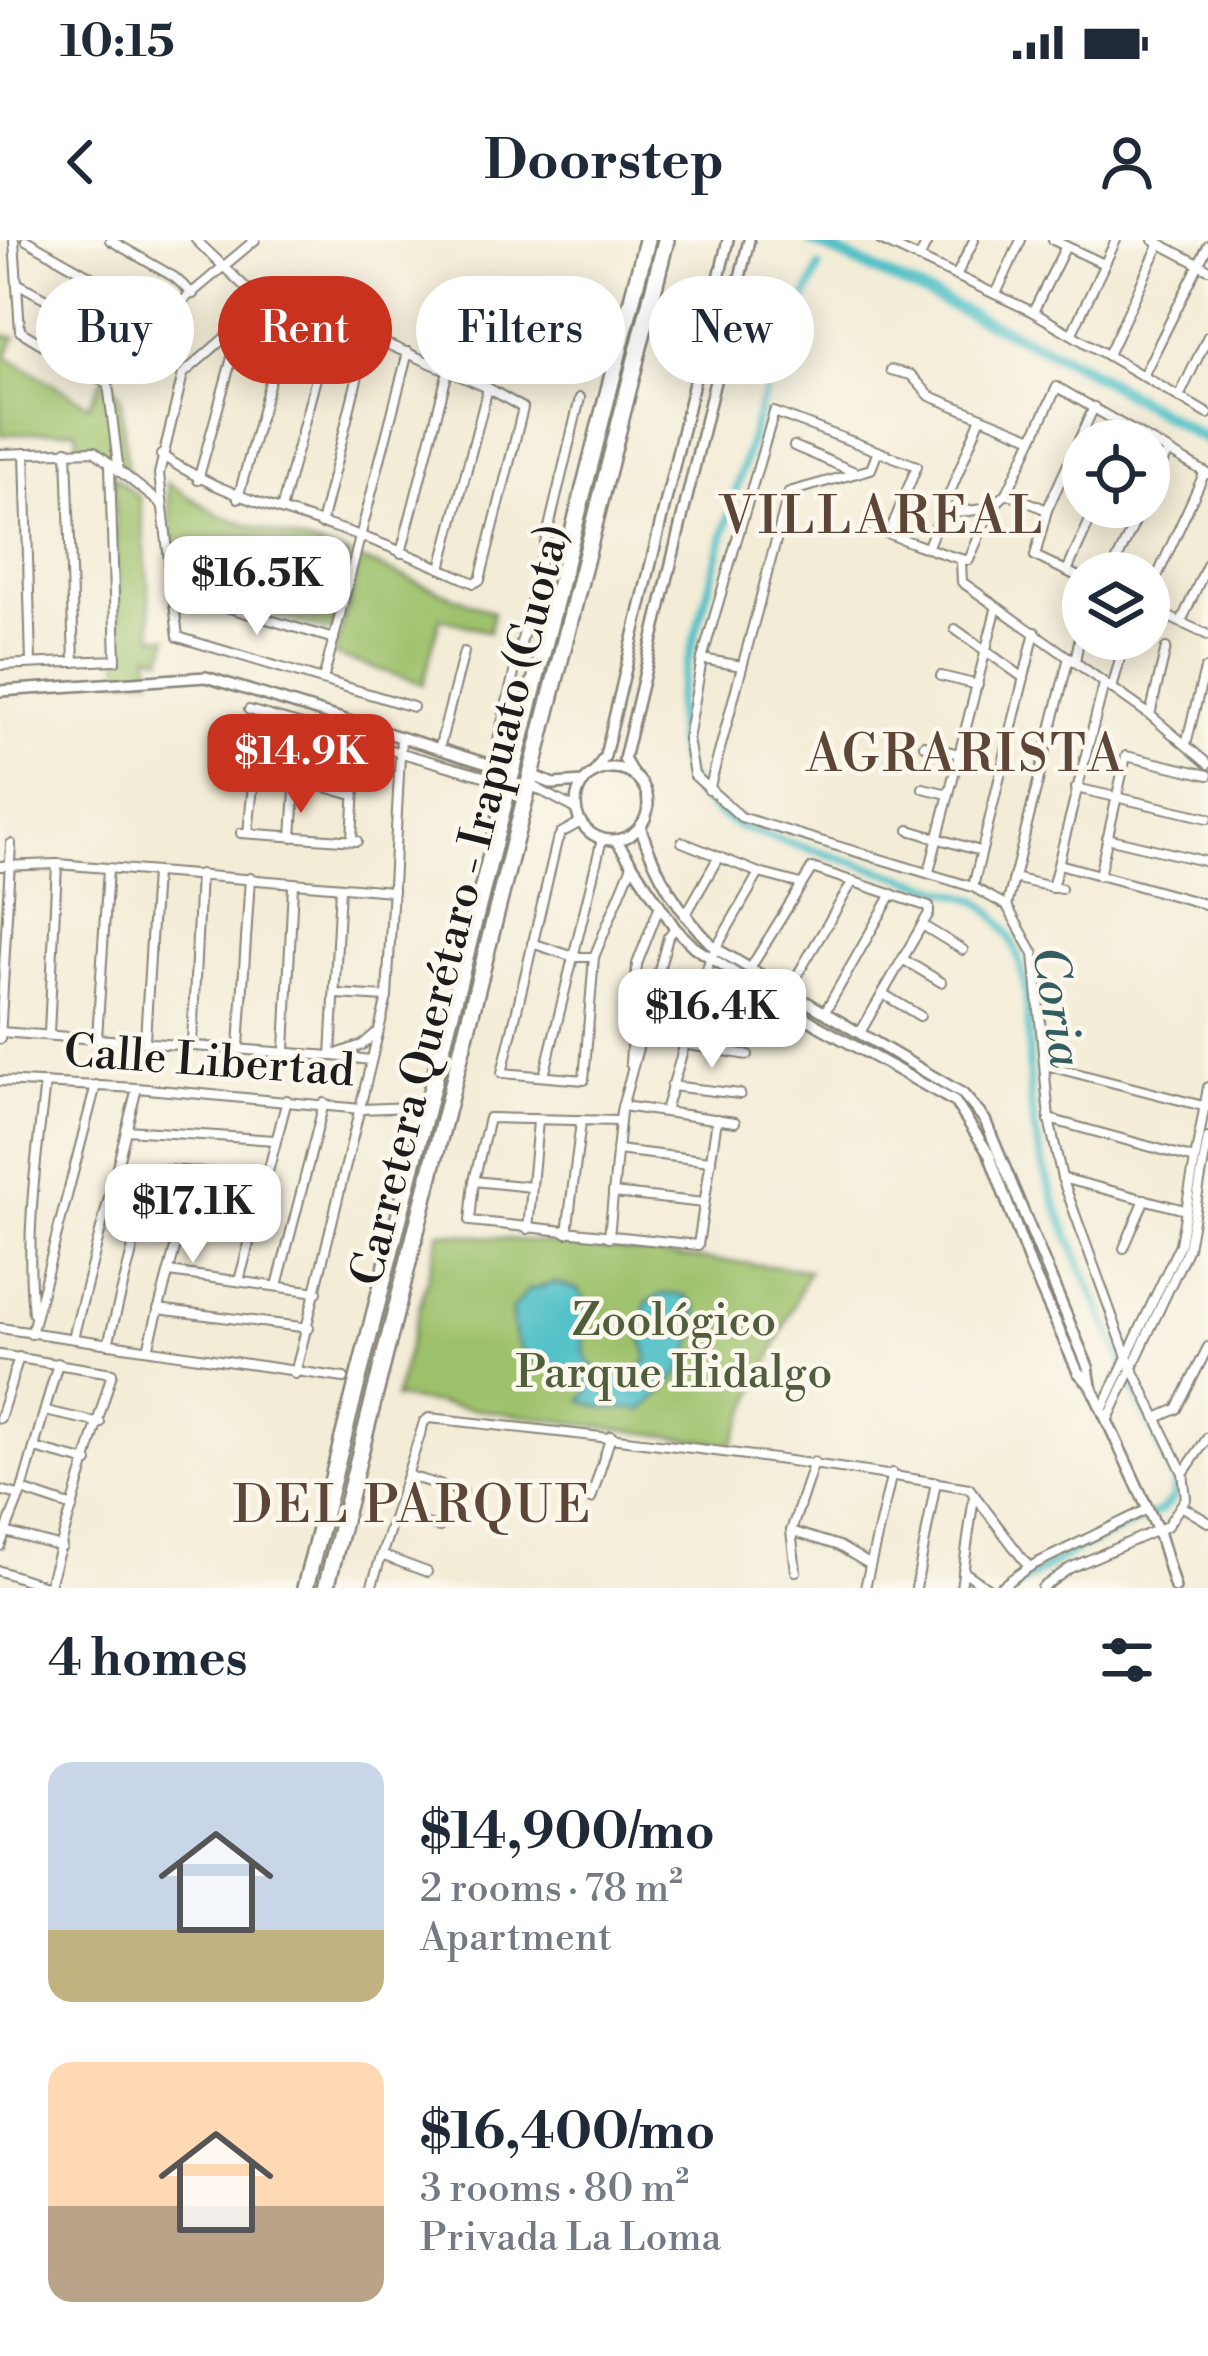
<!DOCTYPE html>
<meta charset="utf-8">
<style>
:root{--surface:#fff;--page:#f6f6f7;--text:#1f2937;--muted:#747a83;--accent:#c8321e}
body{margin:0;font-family:"Libre Bodoni",serif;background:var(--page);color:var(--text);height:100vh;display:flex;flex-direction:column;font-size:45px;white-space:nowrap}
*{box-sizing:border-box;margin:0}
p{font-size:39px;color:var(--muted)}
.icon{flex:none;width:66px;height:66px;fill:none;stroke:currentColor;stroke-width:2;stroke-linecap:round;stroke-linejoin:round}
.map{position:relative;height:1348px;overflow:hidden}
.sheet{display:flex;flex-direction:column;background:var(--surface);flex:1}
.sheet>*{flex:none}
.guide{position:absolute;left:36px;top:36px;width:1137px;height:108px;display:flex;gap:24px}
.controls{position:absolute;left:1062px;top:180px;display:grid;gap:24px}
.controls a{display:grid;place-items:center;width:108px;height:108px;border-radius:50%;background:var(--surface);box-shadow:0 6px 30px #0003;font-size:60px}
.price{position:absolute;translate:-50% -102px;padding:0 27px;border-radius:24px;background:#fff;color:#222;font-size:39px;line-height:78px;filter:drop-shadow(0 3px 6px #0008)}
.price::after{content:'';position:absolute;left:50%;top:72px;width:36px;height:27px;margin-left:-18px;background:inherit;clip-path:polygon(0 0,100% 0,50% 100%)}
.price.selected{background:var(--accent);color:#fff}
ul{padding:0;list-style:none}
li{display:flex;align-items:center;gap:36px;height:300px;padding:0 48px}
li span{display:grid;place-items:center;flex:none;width:336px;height:240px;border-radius:24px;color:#555}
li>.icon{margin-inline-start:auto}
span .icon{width:144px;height:144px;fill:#fffc;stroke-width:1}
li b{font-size:51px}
h2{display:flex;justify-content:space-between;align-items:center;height:144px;padding:0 48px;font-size:51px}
.chip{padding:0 42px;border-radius:54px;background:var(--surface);box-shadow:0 6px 30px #0003;font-size:42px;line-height:108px}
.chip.selected{background:var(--accent);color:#fff}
.status{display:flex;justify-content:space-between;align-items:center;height:84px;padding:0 60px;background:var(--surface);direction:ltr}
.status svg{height:33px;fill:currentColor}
header{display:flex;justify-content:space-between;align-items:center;height:156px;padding:0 48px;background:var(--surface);font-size:54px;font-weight:700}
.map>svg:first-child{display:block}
</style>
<div class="status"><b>10:15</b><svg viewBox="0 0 49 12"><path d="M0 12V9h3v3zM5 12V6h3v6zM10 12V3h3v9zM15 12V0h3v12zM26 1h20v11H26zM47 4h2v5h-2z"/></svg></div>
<header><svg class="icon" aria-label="back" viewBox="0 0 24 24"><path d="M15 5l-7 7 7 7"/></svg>Doorstep<svg class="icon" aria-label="person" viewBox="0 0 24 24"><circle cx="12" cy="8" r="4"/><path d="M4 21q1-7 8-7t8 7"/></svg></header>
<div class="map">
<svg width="1208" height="1348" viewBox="0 0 1208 1348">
<rect width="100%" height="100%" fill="#fbf7ec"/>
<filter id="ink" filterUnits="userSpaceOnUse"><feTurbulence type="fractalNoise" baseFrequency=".00833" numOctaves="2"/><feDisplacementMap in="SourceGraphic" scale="24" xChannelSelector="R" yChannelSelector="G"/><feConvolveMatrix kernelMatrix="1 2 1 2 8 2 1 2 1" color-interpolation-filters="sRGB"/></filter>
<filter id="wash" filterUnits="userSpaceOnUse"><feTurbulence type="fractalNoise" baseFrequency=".004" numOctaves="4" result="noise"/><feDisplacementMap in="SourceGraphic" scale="48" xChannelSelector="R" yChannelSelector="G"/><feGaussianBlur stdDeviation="2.7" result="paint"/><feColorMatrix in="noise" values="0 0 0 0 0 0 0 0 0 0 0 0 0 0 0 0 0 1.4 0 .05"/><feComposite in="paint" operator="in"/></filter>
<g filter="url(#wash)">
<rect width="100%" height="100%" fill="#f3ecd6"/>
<g fill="#9dc16b" stroke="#5c6e44" stroke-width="3">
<polygon points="0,95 16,97 6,116 89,165 104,136 120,154 128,235 92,205 78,205 76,190 1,195"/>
<polygon points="114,236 140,258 153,396 168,397 163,418 150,414 151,437 120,439"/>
<polygon points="167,243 221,276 350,316 332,392 277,376 280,359 176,330"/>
<polygon points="359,319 493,372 489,392 440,378 423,444 334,415"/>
<polygon points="440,992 809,1030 732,1205 395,1158"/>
</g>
<path fill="#53c1c8" stroke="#386e72" stroke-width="3" d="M554,1043l23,6 13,17c-13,42 -11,70 40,70l18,-17 -7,-25 5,-31 16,-9 22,1 13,12c-1,52 -16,70 -54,103l-44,-3 -18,-7 9,-11c-26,-36 -79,-5 -78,-80l15,-18z"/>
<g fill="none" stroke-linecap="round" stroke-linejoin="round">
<path stroke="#53c1c8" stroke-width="8" d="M819,27l-59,139 -83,293c-3,62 7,97 64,129l236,72c65,46 47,134 54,204 7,67 37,131 63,192 27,62 54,124 82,186l-3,17 -13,12 -91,43 -56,34"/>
<polyline stroke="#53c1c8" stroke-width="12" points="810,0 1078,124 1208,201"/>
</g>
</g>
<g filter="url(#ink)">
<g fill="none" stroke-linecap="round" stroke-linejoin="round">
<defs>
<g id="minor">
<polyline points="14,0 20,91 108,144 119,232"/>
<polyline points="26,0 164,78"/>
<polyline points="110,0 174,37 193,54"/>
<polyline points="196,0 263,64"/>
<polyline points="880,0 1033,72 1208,174"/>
<polyline points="1053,0 1104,24"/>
<polyline points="1153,0 1208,29"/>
<polyline points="919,19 928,0"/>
<polyline points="956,36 974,0"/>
<polyline points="17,43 130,105"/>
<polyline points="996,54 1021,0"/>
<polyline points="1033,72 1066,6"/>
<polyline points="1072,93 1116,0"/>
<polyline points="1108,115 1160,3"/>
<polyline points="891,130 911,135 930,156 1033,198"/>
<polyline points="99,136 130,105 255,0"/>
<polyline points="1143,136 1208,6"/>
<polyline points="1179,157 1208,96"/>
<polyline points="794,206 857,233 871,229 878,211"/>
<polyline points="67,210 74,422"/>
<polyline points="25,213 31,423"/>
<polyline points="0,214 94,211 160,263"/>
<path d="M161,215c61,41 122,55 191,78 41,14 82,32 122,50l6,-3 43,-172 -35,-20 -214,-93 -91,79 -24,100 19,163 235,70"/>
<polyline points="198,240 241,85"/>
<polyline points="1149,252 1168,211"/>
<polyline points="1007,253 1047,270"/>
<polyline points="238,258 292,61"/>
<polyline points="281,270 332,78"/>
<polyline points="942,275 989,268"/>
<polyline points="321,284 368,95"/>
<path d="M867,285c16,7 91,36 102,35l22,-52 16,-15 50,-106 151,87"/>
<polyline points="889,294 917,226 774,172 702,419 688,499 694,535 741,577 973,647 1007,666"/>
<polyline points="928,306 981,177"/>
<polyline points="401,313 448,131"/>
<polyline points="961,321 962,342 1150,475 1208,524"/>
<polyline points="441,328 488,148"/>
<polyline points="1067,331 1096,267"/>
<polyline points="1111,333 1142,267"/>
<polyline points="1083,339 1035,316 1047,270 1094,167"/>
<polyline points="172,351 334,399"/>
<polyline points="1149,354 1205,232"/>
<polyline points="1149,368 1208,395"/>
<polyline points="1181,382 1208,323"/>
<polyline points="955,389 1024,438"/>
<polyline points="702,419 742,426"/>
<polyline points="1075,421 1083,381"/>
<polyline points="0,425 116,420 110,226"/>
<polyline points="941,436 978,445"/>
<polyline points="323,440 408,112"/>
<polyline points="1112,449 1125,399"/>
<polyline points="249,470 501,541"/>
<polyline points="1150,475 1166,408"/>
<polyline points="1186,504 1205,429"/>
<polyline points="924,505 959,514"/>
<polyline points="439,509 464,412"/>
<polyline points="244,524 353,555"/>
<polyline points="492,525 580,158"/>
<polyline points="322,543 339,494"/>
<polyline points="534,547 576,569"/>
<polyline points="923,548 948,554"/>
<polyline points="1076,548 1208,578"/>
<polyline points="709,550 789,252 857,233"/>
<polyline points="581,582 561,593 557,601 502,833 584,840 594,717 632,625"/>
<polyline points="909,590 980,611"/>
<polyline points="241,593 357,601"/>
<polyline points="248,593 255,527"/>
<polyline points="292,597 296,536"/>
<polyline points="1107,598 1208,622"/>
<polyline points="352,600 355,546"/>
<polyline points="682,602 759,633 801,644"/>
<polyline points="1059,624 1208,665"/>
<polyline points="0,626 57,624 393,651"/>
<polyline points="929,632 996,370"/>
<polyline points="1099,636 1126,516 1208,535"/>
<polyline points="1013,638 1061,649"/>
<polyline points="973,647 1035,392"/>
<polyline points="1052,648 1104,444"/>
<polyline points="1007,666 1034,714 1049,879 1062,938 1127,1117 1183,1233 1186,1258 1167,1286 1070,1328 1042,1348"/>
<polyline points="1007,666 1069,417"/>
<polyline points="685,676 718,618"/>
<polyline points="922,685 963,710"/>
<polyline points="532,703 574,717 594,717"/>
<polyline points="904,720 941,742"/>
<polyline points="751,727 812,628 929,667 929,673 861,791"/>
<polyline points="789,749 853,641"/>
<polyline points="337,754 387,757"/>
<polyline points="883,754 920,776"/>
<polyline points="826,770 892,654"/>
<polyline points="0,792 331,816 362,805 375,794"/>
<polyline points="49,793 57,624"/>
<polyline points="97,798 108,629"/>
<polyline points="0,799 11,604"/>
<polyline points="145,800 155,633"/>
<polyline points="192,803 200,634"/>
<polyline points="683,804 748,815"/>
<polyline points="239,807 250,638"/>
<polyline points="285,810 293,645"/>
<polyline points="331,816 340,648"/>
<polyline points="333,816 371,820"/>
<polyline points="630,823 637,724 660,665"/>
<polyline points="1045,825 1207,867"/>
<polyline points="544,836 602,599"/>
<polyline points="0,841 137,848 361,869 413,867"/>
<polyline points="671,846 740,854"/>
<polyline points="622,866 735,882"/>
<polyline points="665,871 710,719 759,633"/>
<polyline points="1049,879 1195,919"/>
<polyline points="620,881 489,878 474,941 470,981 698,1005 717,879"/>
<polyline points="126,890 275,900"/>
<polyline points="617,910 711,921"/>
<polyline points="117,927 266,936"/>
<polyline points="1062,938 1185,970"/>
<polyline points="474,941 531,947"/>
<polyline points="613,953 704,963"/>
<polyline points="528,989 538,881"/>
<polyline points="567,993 581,882"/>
<polyline points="609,997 621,871 668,697 675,688"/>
<polyline points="1124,1008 1145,959"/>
<polyline points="169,1032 317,1052"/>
<polyline points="239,1041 287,860"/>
<polyline points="277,1046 324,863"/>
<polyline points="158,1069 309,1088"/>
<path d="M33,1073c-8,-77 3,-155 12,-230"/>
<polyline points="0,1088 344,1138"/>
<polyline points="31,1094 96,845"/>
<polyline points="73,1098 137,848"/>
<polyline points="108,1104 153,930"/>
<polyline points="148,1109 195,933"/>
<polyline points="0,1115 112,1133 48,1348"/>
<polyline points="295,1134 387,757 401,497"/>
<polyline points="1102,1170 1180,1004 1208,847"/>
<polyline points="45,1171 100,1183"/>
<polyline points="1159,1177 1177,1169 1208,1107"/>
<polyline points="0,1178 19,1117"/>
<polyline points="1108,1179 1188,1008 1208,898"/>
<polyline points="34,1208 88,1222"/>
<polyline points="1184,1232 1208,1197"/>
<polyline points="409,1236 463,1252"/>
<polyline points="0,1250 18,1255"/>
<polyline points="22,1250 73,1267"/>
<polyline points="591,1259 611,1196"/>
<polyline points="1183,1267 1208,1282"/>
<polyline points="396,1276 439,1287"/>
<polyline points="791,1291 839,1306 869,1324"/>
<polyline points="5,1292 62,1307"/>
<polyline points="0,1306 22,1250 58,1123"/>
<polyline points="384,1316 427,1332"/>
<polyline points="0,1331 48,1347"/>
<polyline points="796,1331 791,1291 814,1222"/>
<polyline points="963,1331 988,1348"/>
<path d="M371,1348l53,-166 5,-4c181,19 360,40 540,70l60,79"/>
<polyline points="865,1348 892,1233"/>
<polyline points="916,1348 936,1242"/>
<polyline points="961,1348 974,1256"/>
<polyline points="999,1348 1029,1327 1148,1269"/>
</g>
<g id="tertiary">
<polyline points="0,451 206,437 504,529"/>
<circle cx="612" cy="564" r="36"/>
<polyline points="594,533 605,516 728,0"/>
<polyline points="634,536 624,519 749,0"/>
<polyline points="536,537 553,544 584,542"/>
<path d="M640,586c16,49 39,86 75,122l248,146 22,26 103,247 3,19 67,145 17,57"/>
<polyline points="616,600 675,688 694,707 822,788 955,862 989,914 1031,1027 1078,1132 1091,1146"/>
</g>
<g id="motorway">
<polyline points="305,1348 647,0"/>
<polyline points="326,1348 666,0"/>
</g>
</defs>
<use href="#minor" stroke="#888479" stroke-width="12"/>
<use href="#tertiary" stroke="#888479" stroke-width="14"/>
<use href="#motorway" stroke="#888479" stroke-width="20"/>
<use href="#minor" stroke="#fff" stroke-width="8"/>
<use href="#tertiary" stroke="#fff" stroke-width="9"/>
<use href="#motorway" stroke="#fff" stroke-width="15"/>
</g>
</g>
<g text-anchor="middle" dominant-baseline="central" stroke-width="9" stroke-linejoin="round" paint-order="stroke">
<g font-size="45" fill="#1c1c1c" stroke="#fbf7ec">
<text transform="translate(461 665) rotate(-76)">Carretera Querétaro - Irapuato (Cuota)</text>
<text transform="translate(209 822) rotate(4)">Calle Libertad</text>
</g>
<g font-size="45" fill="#505e3c" stroke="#fbf7ec">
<text x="674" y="1081">Zoológico<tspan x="674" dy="52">Parque Hidalgo</tspan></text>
</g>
<g font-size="48" font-style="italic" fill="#325e61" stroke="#fbf7ec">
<text transform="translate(1056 767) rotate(81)">Coria</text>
</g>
<g font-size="51" letter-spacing="3" fill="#5d4638" stroke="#fbf7ec">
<text x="882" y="278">VILLAREAL</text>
<text x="966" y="516">AGRARISTA</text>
<text x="413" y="1267">DEL PARQUE</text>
</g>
</g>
</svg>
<div class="controls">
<a><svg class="icon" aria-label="locate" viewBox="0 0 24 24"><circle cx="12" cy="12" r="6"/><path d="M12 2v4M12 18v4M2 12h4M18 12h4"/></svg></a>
<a><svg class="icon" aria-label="layers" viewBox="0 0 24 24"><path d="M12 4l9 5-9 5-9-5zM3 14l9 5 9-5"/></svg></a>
</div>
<b class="price" style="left:257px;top:398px">$16.5K</b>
<b class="price selected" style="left:301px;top:576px">$14.9K</b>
<b class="price" style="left:712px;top:831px">$16.4K</b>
<b class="price" style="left:193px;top:1026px">$17.1K</b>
<div class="guide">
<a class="chip">Buy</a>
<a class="chip selected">Rent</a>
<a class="chip">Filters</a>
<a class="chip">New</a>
</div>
</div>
<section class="sheet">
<h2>4 homes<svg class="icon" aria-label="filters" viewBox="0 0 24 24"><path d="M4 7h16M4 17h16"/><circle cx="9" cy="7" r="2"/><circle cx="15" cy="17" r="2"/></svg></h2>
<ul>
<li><span style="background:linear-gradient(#c9d6e8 70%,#c2b280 0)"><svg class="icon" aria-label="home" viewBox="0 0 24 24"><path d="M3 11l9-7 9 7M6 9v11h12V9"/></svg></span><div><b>$14,900/mo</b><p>2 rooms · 78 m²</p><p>Apartment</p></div></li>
<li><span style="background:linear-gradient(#ffd9b3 60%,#b9a48a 0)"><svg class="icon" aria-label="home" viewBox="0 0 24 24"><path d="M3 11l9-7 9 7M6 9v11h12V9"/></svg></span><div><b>$16,400/mo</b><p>3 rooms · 80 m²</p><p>Privada La Loma</p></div></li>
</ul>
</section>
